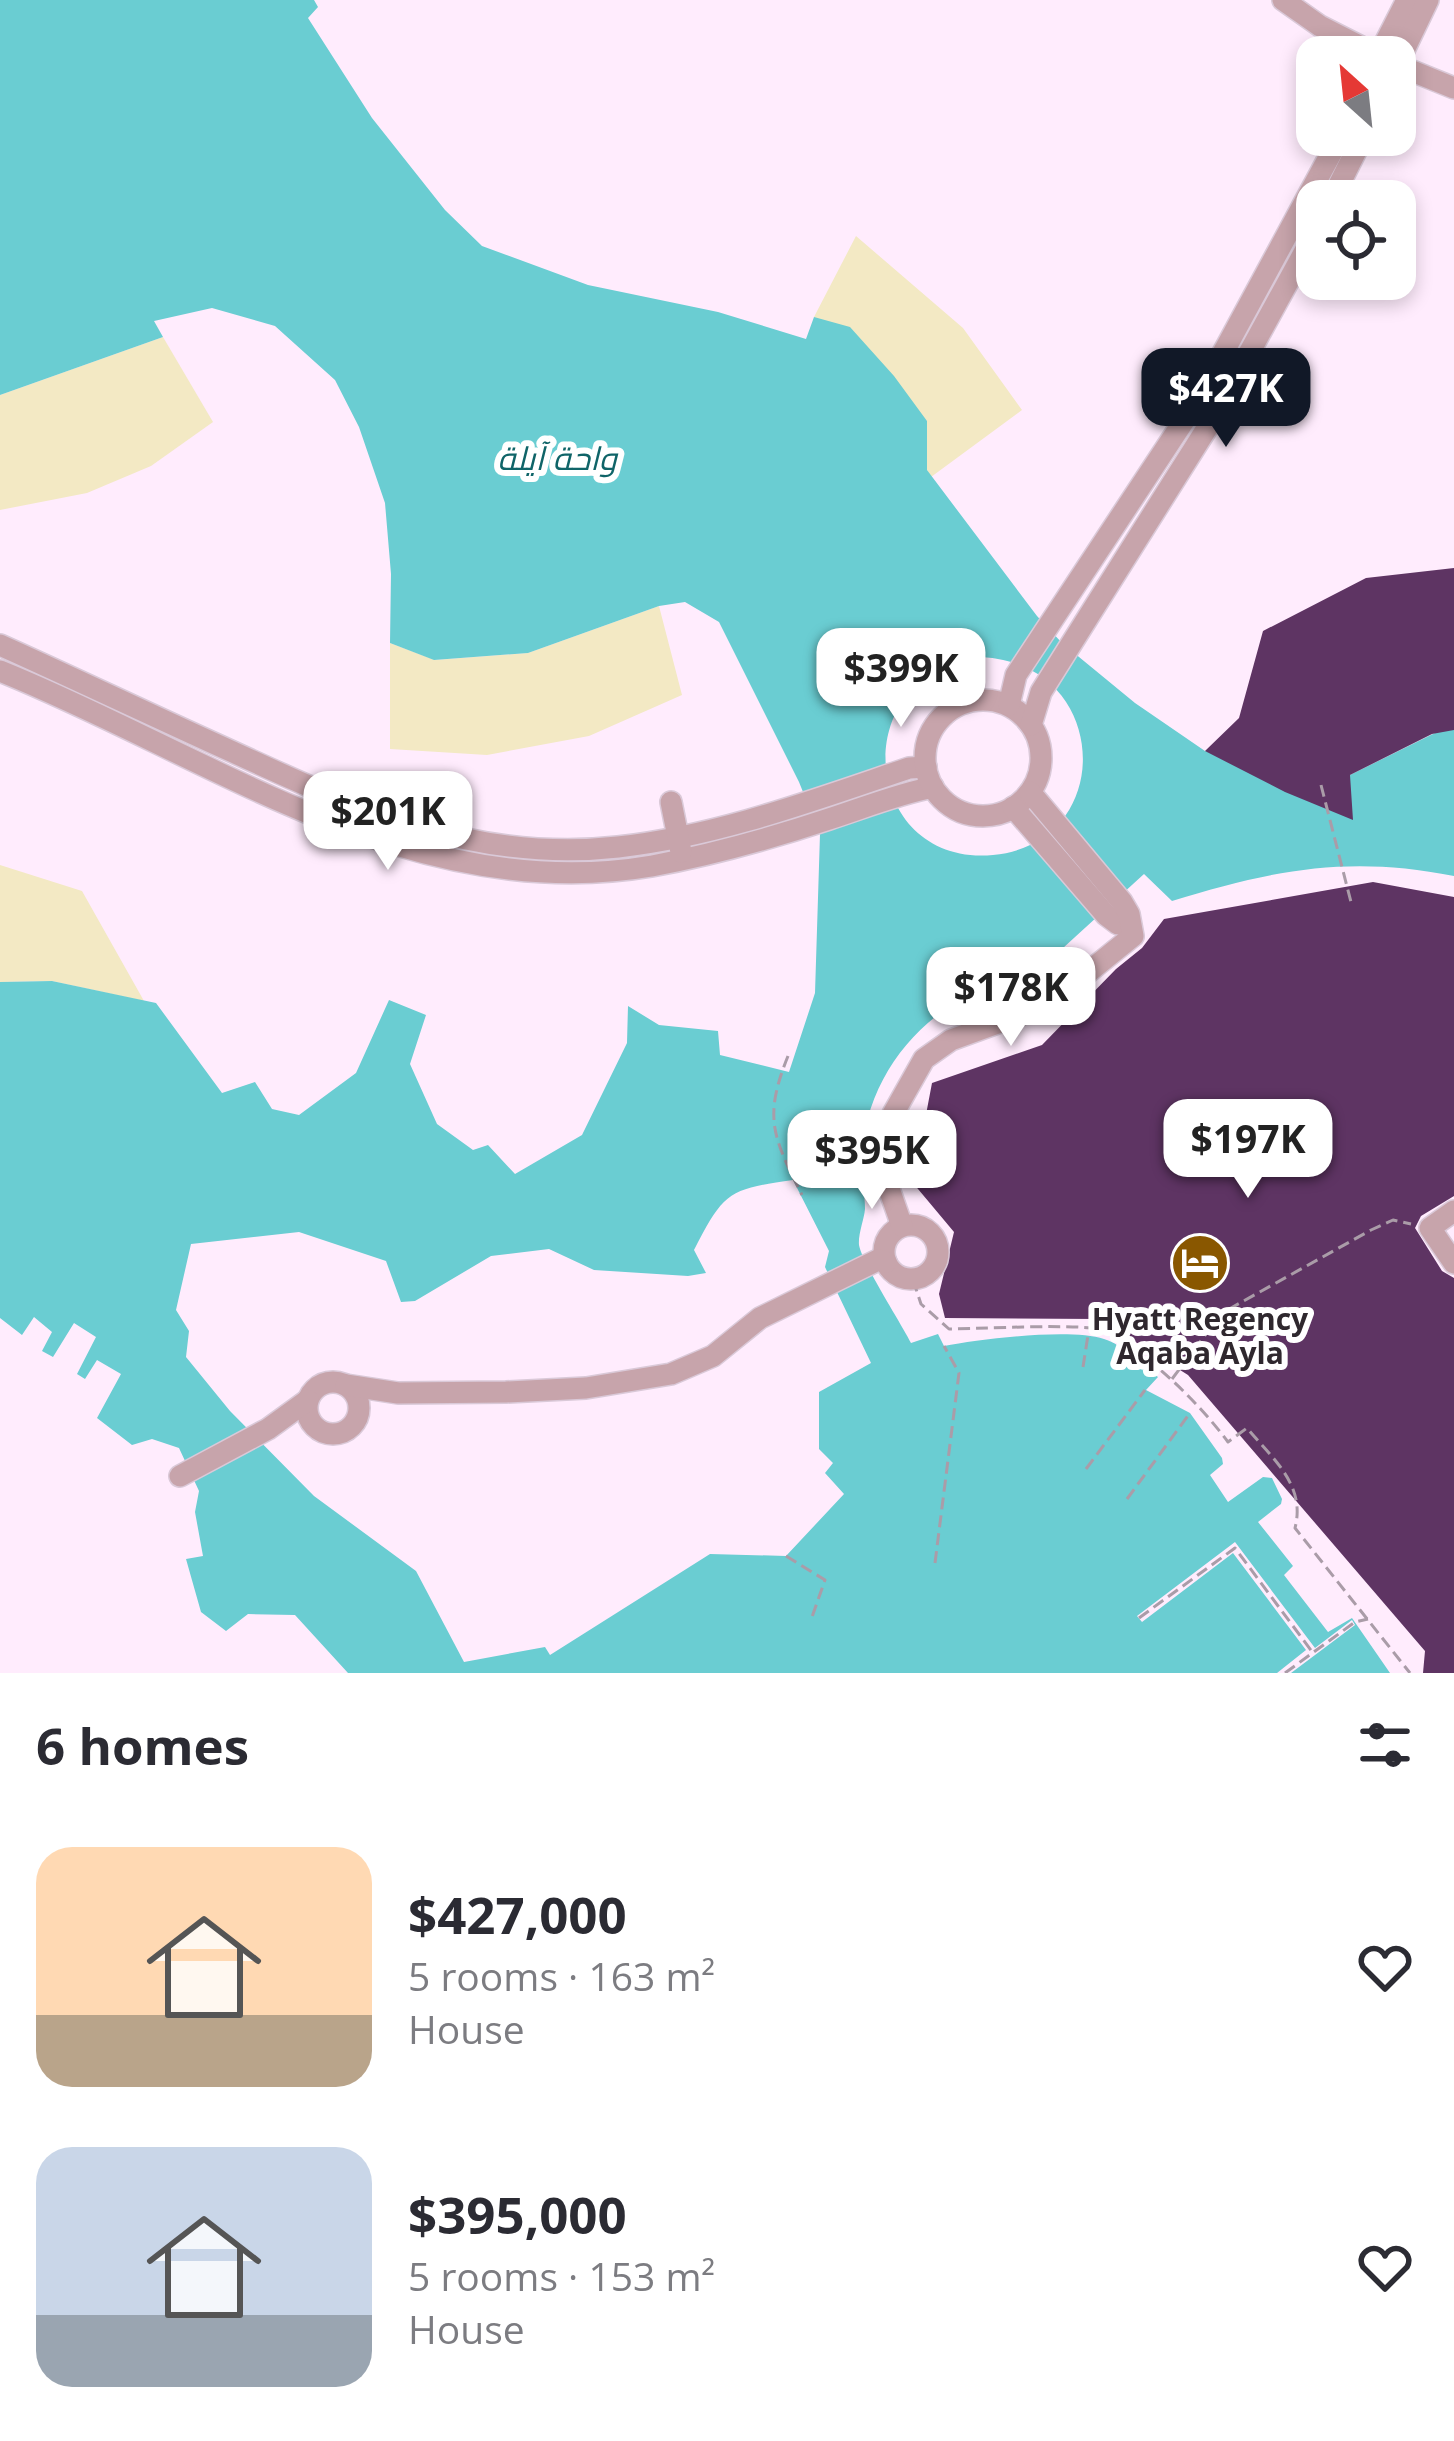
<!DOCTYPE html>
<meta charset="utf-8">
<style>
:root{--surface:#fff;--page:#f2f2f3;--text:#2b2b33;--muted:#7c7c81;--accent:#111827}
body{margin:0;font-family:"Open Sans",Cairo,sans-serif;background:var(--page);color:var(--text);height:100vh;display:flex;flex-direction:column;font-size:45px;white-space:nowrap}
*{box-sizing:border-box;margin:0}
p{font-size:39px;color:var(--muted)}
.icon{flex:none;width:66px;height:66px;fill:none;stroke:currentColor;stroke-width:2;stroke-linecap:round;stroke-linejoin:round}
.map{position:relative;height:1673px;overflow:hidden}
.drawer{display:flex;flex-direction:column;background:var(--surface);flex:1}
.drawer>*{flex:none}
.needle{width:78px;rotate:333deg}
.buttons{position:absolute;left:1296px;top:36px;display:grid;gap:24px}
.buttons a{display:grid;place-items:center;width:120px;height:120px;border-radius:24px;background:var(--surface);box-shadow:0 6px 18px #0003;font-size:60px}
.price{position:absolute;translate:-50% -102px;padding:0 27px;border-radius:24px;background:#fff;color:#222;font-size:39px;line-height:78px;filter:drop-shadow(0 3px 6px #0008)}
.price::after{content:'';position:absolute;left:50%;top:72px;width:36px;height:27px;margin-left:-18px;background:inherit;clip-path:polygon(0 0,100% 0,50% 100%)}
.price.on{background:var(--accent);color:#fff}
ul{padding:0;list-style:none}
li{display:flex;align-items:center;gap:36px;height:300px;padding:0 36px}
li span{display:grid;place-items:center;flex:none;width:336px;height:240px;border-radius:36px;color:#555}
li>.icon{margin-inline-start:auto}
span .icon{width:144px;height:144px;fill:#fffc;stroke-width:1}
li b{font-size:51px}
h2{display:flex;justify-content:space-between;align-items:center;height:144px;padding:0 36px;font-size:51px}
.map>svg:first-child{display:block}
</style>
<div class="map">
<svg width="1454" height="1673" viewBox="0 0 1454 1673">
<rect width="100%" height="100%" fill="#ffecfd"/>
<g fill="#f3e9c4">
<polygon points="856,236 963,328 1022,410 931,477 927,470 927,421 814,317"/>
<polygon points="163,337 213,422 151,466 87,493 0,510 0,395"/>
<polygon points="659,606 682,695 589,736 487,755 390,749 390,643 435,660 528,653"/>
<polygon points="0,865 82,891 144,1001 52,981 0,982"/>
</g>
<path fill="#6acdd2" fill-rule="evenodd" d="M0,0h314l4,7 -10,11 64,100 73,92 37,36 106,39 130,27 88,27 8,-22 36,10 44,49 33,45v49l110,146 25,27 73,60 70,48 145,24 87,-43 17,-3v147c-106,-21 -181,-6 -282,25l-28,-27 -116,106 -6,-6c-89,23 -157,93 -161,189 0,15 4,31 4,46 -1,11 -7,25 -6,36 3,18 42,78 52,98l27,-9 6,12c37,-7 126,-18 160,-7 19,6 38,25 54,38l-12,13 44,23 32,45 1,6 -13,11 18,27 35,-25 9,1 10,21 -1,5 -23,18 35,44 -9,9 44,57 24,-14 38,55h-1042l-53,-58 -47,-1 -22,17 -25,-19 -15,-53 17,-3 -8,-44 4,-21 -20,-43 -27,-9 -20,6 -35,-27 24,-44 -24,-14 -12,19 -8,-5 19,-37 -22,-14 -21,34 -11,-6 10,-19 -18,-15 -12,18 -22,-17v-336l52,-1 104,22 66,90 33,-11 17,27 27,6 57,-42 33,-73 37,15 -16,49 27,60 36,26 15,-5 27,29 67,-39 45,-92 1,-37 31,19 59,6 2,24 69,17 26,-79 5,-159 -21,-52 -80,-160 -34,-20 -26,4 -131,47 -94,7 -44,-17 1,-69 -6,-71 -26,-76 -24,-47 -60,-54 -63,-18 -58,13 9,16 -163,58zM975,657c136,0 145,186 18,198 -128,12 -151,-174 -18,-198zM793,1180l36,71 -4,16 46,96 -52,29v57l14,14 -8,10 19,21 -58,62 -76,-2 -160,101 -5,-8 -81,15 -48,-91 -102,-75 -84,-85 -44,-54 3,-26 -13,-21 15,-66 108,-12 87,29 15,41 14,-1 76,-45 58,-7 45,21 94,6 18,-3 -12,-23c30,-58 34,-61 99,-70z"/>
<polygon fill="#ffecfd" points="1235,1542 1315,1648 1352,1620 1355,1625 1291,1673 1277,1673 1306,1650 1233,1553 1142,1622 1137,1616"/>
<g fill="#5e3463">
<polygon points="1454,568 1454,730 1432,734 1350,775 1353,820 1285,792 1205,751 1239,718 1263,631 1366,578"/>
<polygon points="1373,882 1454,897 1454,1196 1421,1216 1415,1228 1442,1271 1454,1278 1454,1673 1423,1673 1425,1651 1188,1375 1099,1319 945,1318 939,1294 954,1232 913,1183 932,1083 1042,1045 1116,969 1142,948 1164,919"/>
</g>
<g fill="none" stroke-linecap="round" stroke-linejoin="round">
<defs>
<g id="minor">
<polyline points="1283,0 1320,26 1381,57"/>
<polyline points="1378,57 1407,0"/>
<polyline points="1395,64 1454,88"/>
<polyline points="1395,69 1428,0"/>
<polyline points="1331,201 1364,135"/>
<path d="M0,645c78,35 155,72 233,107 126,58 242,111 385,95 100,-11 196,-47 291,-79l17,-1"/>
<path d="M0,671c211,85 412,236 652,195 59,-11 120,-28 177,-47 34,-11 69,-25 104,-32"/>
<circle cx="983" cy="758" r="58"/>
<polyline points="1009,705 1016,675 1197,401 1341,135"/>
<polyline points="1031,725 1041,692 1214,417 1317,229"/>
<polyline points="671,802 681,852"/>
<polyline points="1013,807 1106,915 1118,924 1129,924"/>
<polyline points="1454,1211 1430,1228 1454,1263"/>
<circle cx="911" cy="1252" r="27"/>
<polyline points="902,1226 887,1183 888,1148 893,1114 924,1059 951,1040 1036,1009 1060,995 1133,936 1129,914 1122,902 1030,792"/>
<circle cx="333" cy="1408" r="26"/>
<polyline points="346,1385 398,1393 506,1392 586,1388 671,1374 713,1356 760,1318 878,1260 886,1262"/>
<polyline points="180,1476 268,1429 308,1400"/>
</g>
</defs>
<use href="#minor" stroke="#dac9d8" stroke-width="24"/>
<g stroke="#aa9ca8" stroke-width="3" stroke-dasharray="12 6" stroke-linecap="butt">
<polyline points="1321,785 1352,906"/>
<path d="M788,1056c-25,62 -15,81 14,139"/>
<path d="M913,1280l8,24 28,25c27,0 135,-6 152,1 45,20 98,73 127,112l19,-14c26,31 59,57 48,100l115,145"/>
<polyline points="1083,1367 1088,1335"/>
<polyline points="1172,1379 1222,1313 1371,1230 1393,1220 1411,1224"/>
<polyline points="1086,1469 1145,1390"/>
<polyline points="1127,1499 1190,1413"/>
<polyline points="786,1556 825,1580 812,1617"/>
<polyline points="935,1563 959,1373 944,1346"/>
<polyline points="1139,1618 1235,1548 1313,1653"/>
<polyline points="1285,1673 1355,1622 1368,1619"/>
</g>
<use href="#minor" stroke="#c7a4ab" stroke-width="21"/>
</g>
<defs>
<symbol id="hotel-disc" viewBox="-11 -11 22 22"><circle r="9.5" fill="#895700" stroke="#fff"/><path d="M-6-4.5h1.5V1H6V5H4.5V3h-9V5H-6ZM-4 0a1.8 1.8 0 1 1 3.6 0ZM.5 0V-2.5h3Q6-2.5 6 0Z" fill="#fff"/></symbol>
</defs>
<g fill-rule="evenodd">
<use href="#hotel-disc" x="1167" y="1230" width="66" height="66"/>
</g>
<g text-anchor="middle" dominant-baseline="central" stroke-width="12" stroke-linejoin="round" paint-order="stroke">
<g font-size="30" font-weight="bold" fill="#2f282e" stroke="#fff">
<text x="1200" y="1318">Hyatt Regency<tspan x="1200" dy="34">Aqaba Ayla</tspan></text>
</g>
<g font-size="33" font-style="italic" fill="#0f6468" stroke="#fff">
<text x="557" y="457">واحة آيلة</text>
</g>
</g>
</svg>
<div class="buttons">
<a><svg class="needle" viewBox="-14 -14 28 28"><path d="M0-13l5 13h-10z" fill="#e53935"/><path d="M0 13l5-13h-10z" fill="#7c7c81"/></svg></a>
<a><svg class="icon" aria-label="locate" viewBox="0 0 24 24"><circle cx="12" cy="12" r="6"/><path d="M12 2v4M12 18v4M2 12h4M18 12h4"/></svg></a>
</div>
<b class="price on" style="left:1226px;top:450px">$427K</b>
<b class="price" style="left:901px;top:730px">$399K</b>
<b class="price" style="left:388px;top:873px">$201K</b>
<b class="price" style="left:1011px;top:1049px">$178K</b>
<b class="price" style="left:1248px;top:1201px">$197K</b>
<b class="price" style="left:872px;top:1212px">$395K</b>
</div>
<section class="drawer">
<h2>6 homes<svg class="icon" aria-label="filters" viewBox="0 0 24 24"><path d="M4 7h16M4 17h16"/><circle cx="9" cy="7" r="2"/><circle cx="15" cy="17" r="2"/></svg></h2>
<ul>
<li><span style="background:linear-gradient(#ffd9b3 70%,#b9a48a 0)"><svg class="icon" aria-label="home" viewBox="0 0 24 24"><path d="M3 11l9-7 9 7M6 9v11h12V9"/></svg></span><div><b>$427,000</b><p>5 rooms · 163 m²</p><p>House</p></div><svg class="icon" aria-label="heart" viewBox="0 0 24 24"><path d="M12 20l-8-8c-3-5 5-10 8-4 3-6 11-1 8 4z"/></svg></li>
<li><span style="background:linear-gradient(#c9d6e8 70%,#9aa5b1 0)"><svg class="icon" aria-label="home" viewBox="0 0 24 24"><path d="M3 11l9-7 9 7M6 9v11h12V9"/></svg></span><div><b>$395,000</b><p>5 rooms · 153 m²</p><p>House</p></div><svg class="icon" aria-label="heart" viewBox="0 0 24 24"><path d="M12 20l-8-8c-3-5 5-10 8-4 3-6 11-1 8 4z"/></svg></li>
</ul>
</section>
